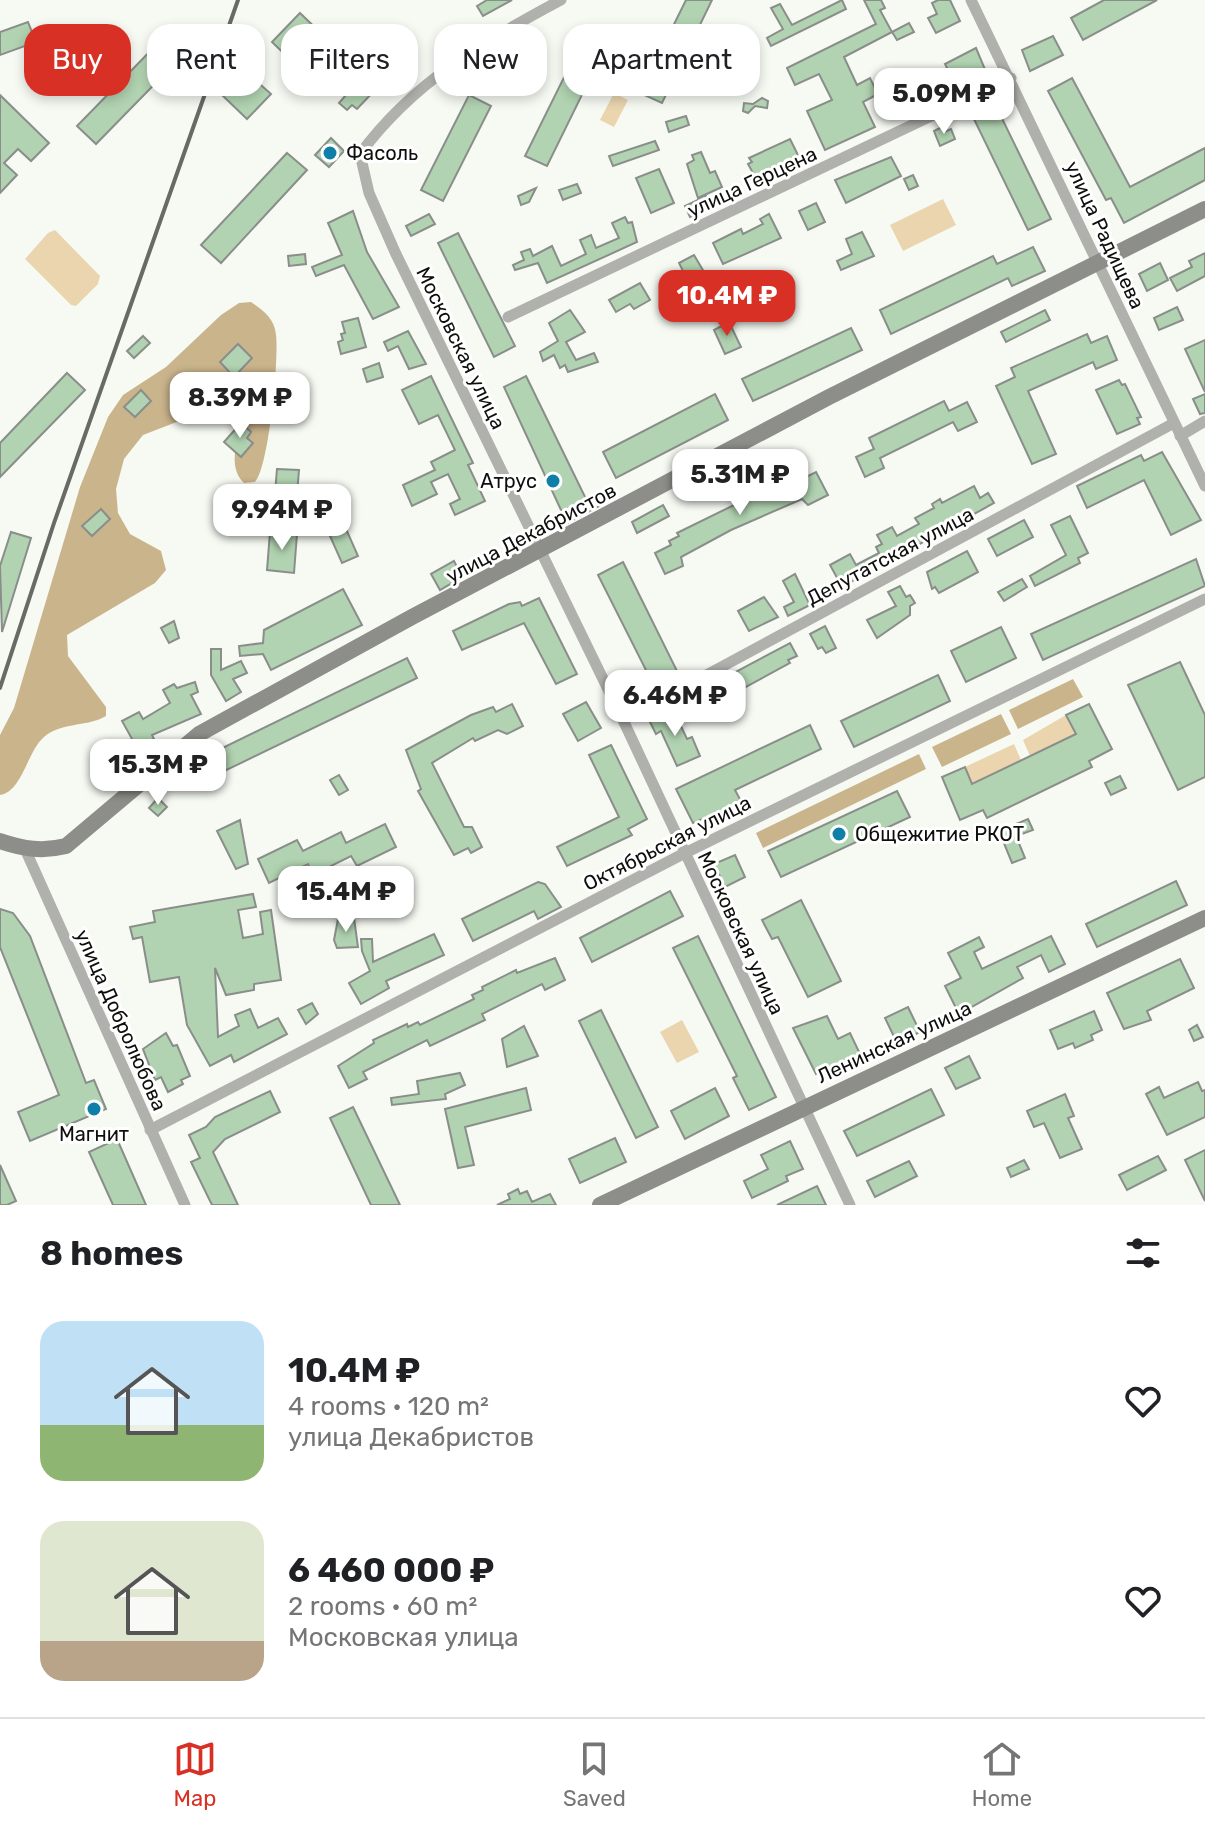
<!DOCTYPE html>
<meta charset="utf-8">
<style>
:root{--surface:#fff;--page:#f6f6f6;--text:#202124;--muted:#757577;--line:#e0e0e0;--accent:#d93025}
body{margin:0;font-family:Rubik,sans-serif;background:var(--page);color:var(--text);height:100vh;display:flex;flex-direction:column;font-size:30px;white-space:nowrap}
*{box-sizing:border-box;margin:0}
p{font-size:26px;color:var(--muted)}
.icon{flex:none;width:44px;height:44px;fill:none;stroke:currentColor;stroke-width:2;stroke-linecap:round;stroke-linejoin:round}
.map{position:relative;height:1205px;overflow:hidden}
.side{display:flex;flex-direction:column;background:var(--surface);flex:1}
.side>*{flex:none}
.hud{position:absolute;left:24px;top:24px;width:800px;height:72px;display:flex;gap:16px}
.price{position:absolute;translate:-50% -68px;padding:0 18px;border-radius:16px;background:#fff;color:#222;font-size:26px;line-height:52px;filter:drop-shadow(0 2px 4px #0008)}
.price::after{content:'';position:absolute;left:50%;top:48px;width:24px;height:18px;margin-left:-12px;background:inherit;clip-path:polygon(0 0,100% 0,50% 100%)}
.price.active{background:var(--accent);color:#fff}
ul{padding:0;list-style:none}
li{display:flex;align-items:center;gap:24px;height:200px;padding:0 40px}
li span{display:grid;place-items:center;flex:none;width:224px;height:160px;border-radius:24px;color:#555}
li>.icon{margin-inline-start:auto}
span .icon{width:96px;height:96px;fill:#fffc;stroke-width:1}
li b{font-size:34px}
h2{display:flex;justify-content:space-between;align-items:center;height:96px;padding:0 40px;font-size:34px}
.tag{padding:0 28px;border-radius:24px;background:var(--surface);box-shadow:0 4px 12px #0003;font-size:28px;line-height:72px}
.tag.active{background:var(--accent);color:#fff}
.tab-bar{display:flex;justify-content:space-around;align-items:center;height:112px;border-top:2px solid var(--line);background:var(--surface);font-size:22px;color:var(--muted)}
.tab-bar a{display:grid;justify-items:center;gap:4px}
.tab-bar .active{color:var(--accent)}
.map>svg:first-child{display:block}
</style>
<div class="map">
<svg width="1205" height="1205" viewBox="0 0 1205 1205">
<rect width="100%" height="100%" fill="#f7faf3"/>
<g fill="#ead5af">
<polygon points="614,93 628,100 614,127 600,120"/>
<polygon points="943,199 956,225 903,251 890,225"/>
<polygon points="55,230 100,276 98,284 76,306 71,305 25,259 48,233"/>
<polygon points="1066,715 1076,734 1030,756 1023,740"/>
<polygon points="1014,744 1021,760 972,783 965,767"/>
<polygon points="682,1020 699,1052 677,1063 660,1032"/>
</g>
<g fill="#cab48c">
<path d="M251,302c12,8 24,17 25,33 3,23 -7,132 -21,147l-11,1c-20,-19 -2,-52 0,-75l-8,-10h-21l-23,18 -49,19 -19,24 -8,30 2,24 12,21 31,17 5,19 -11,13 -88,52 1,21 38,51v9c-20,12 -48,5 -65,24 -14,15 -20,52 -41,55v-60l14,-27 66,-221 28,-70 15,-22 43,-28 55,-52 18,-12z"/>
<polygon points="1073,679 1083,697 1018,729 1009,710"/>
<polygon points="1001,714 1011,734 942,767 932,747"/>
<polygon points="919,754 926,769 763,848 756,833"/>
</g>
<g fill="#b1d3b1" stroke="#8a8e8a" stroke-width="2">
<polygon points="487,0 512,0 483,16 477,6"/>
<polygon points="686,0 712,0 662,103 640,93"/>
<polygon points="842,0 846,9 771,46 767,38 783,29 771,8 780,4 792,25"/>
<polygon points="864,0 881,0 885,8 880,10 892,32 844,57 857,85 870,78 878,94 863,102 875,127 825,150 807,111 832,100 819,74 795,85 787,68 876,24"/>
<polygon points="938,0 950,0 960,21 936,33 928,18 937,14 932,3"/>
<polygon points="1104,0 1157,0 1083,40 1071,18"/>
<polygon points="300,13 328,40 300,69 272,42"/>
<polygon points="28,22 36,42 0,55 0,32"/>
<polygon points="909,23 914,32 897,40 892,32"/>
<polygon points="166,35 185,53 96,144 77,126"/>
<polygon points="585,35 606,46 547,166 525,156"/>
<polygon points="1053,36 1063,55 1030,71 1022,50"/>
<polygon points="976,48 989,79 949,98 922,103 914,77 926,72 932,84 950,74 945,64"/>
<polygon points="249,66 257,74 253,78 271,94 247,119 222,95"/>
<polygon points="361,78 375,90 357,109 352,105 347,110 339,103"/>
<polygon points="1072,78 1130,187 1205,148 1205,180 1124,223 1111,198 1106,200 1048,91"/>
<polygon points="0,95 49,143 31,161 18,149 4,163 17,175 0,193"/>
<polygon points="469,95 491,106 443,201 421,190"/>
<polygon points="762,98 768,101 767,108 755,106 748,113 743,111 744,103 753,104"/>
<polygon points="995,104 1051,219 1028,230 972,115"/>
<polygon points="686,116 689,125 669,132 666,122"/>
<polygon points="942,127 944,132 951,129 955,139 940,146 934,131"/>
<polygon points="331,138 344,151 329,167 315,155"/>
<polygon points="790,139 802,163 759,184 748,164 752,162 749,158"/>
<polygon points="655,141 659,150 613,166 609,156"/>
<polygon points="701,152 710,173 715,171 722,187 698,198 687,164 694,160 692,155"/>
<polygon points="287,153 307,170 221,263 201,245"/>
<polygon points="891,157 901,176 846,203 835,180"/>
<polygon points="659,169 674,203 651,213 636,178"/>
<polygon points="913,175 918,186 909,190 904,179"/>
<polygon points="577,184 581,193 563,200 559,190"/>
<polygon points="536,188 529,202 521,205 518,196"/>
<polygon points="706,196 711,208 690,217 685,206"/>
<polygon points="816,203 825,222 808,230 799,211"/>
<polygon points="353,211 367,252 399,307 373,319 344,265 316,276 312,267 342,255 328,223"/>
<polygon points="429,214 435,224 411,236 406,226"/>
<polygon points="769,214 781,238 723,264 713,243 741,229 743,234 763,224 760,219"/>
<polygon points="625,217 628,223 632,222 637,242 547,283 538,263 515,270 513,265 524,260 521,252 530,249 533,256 552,246 561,266 586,254 580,240 591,235 596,248 619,238 612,223"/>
<polygon points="862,232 874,256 841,270 837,261 852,254 846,239"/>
<polygon points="458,233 515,346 494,357 438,243"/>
<polygon points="1033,247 1045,271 1012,286 1008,278 891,334 880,310 993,256 997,264"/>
<polygon points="1205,253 1205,276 1177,291 1170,278 1192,267 1189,261"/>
<polygon points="305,254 306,264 289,266 288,256"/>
<polygon points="694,255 704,272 688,281 679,263"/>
<polygon points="1160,263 1168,280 1147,291 1139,274"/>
<polygon points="640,283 650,300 634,309 630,304 616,312 609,300"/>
<polygon points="1177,307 1183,320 1159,330 1154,318"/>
<polygon points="570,310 585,332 566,342 576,360 594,353 598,362 568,372 565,365 560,368 554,355 543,361 540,352 558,341 549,323"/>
<polygon points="1045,310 1050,320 1006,342 1001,332"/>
<polygon points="358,318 366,347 341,354 338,342 343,340 341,334 345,333 342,322"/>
<polygon points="729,322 741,347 725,354 714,330"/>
<polygon points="851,328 862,350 753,401 742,379"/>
<polygon points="408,331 426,364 409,369 398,346 388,351 384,342"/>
<polygon points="1087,334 1091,343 1107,336 1117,360 1096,369 1093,362 1028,391 1056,454 1032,464 996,386 1015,377 1011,368"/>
<polygon points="143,336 150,343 134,358 127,351"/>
<polygon points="1205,340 1205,392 1185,349"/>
<polygon points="238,344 252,358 234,377 220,362"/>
<polygon points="379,363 383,377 367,382 363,369"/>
<polygon points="67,373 85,390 0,477 0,443"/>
<polygon points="431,376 473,463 468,465 485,501 455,515 450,504 460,499 448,474 431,482 437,494 412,506 403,485 435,470 431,462 455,450 438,415 419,424 402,390"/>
<polygon points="526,376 587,501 594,498 599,506 567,523 504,387"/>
<polygon points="1119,380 1122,385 1125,384 1141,417 1137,418 1140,424 1117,434 1096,390"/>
<polygon points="141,390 151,401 135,417 124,407"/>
<polygon points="715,394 728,420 616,478 603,452"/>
<polygon points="1205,394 1205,413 1200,414 1193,399"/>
<polygon points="944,401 949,411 967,402 977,422 958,431 953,422 880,458 884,468 865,477 856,457 874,449 869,438"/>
<polygon points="241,423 251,432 247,438 253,443 241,457 224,442"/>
<polygon points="1162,452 1201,520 1171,535 1144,480 1087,508 1077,486 1141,455 1144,461"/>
<polygon points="277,469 299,470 296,506 274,505"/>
<polygon points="816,472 828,495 808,505 802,499 731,530 681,557 683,566 665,574 655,553 671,545 669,541 679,536 677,533 787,479 788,483 799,477 800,480"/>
<polygon points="974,486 980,498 988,493 994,503 842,587 830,565 850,554 856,565 879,553 876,547 882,544 877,535 892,527 897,536 919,524 915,518 934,508 932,504 940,499 942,503"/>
<polygon points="663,505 669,516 637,533 632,522"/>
<polygon points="101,509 110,519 92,536 82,526"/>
<polygon points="1070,516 1088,553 1078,558 1080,563 1035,586 1030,576 1066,555 1051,525"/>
<polygon points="342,520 358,556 342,563 326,527"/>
<polygon points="1024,520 1033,537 997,556 988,539"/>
<polygon points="11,532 31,538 2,632 0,566"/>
<polygon points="270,532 297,534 294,573 267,570"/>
<polygon points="967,551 978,572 939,593 935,587 932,589 927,572"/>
<polygon points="1196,559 1205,586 1043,660 1031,634"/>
<polygon points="454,561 462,577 440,590 431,574"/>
<polygon points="623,562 681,679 657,692 598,575"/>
<polygon points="795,574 810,605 788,616 784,607 794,602 783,581"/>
<polygon points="1022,579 1027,587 1004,601 998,592"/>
<polygon points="900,586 906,597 910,595 915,603 910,606 910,615 877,638 867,620 896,606 888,592"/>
<polygon points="343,589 362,625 271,670 263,654 240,656 239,646 263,643 264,630"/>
<polygon points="764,597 778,617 749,631 738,611"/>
<polygon points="539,598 577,674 556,684 524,623 462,650 453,631 509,604 520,602 522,606"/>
<polygon points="174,621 179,638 169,643 161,628"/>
<polygon points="825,626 836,648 826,653 822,647 818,649 810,634"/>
<polygon points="1001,627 1016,658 966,682 951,651"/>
<polygon points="790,643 797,656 788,660 790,663 707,708 700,691"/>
<polygon points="211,649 221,649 221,670 241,661 247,673 233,679 241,692 226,701 211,675"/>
<polygon points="407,658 417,678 214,776 204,757"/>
<polygon points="1180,662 1205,715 1205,777 1178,790 1128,685"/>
<polygon points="938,675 950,701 854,747 841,721"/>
<polygon points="195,682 198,692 191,695 201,714 152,735 154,739 137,748 122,721 139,712 143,719 170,703 163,690 174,684 177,688"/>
<polygon points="586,702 601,728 578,741 563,714"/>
<polygon points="512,704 523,726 507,734 498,730 475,741 473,738 432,763 464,827 472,827 482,847 471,853 468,848 454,855 418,791 421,789 406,750 471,715 493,707 496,712"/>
<polygon points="1089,704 1112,749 1089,761 1092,767 987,818 983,810 960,820 942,777 965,767 972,784 1076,734 1066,715"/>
<polygon points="673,709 687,739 692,737 700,756 677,766 661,731 656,734 649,720"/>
<polygon points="810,725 821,749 735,790 742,803 693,823 676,789"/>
<polygon points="611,745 647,819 628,829 632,835 567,866 557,847 619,817 589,755"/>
<polygon points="339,775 348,790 339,795 330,780"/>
<polygon points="1120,776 1126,788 1111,795 1105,783"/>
<polygon points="897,791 910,817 781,877 768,851"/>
<polygon points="158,798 167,807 158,816 149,808"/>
<polygon points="1028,819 1033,830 1016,836 1025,858 1012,863 999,831"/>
<polygon points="240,820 248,864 236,869 217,831"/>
<polygon points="385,824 396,847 357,866 351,856 313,875 308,864 269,883 258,859 297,840 303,851 341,832 346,843"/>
<polygon points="735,855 745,877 725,887 714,864"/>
<polygon points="1176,881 1187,905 1097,947 1086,924"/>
<polygon points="538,882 545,884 561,907 538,919 534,911 473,941 462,919"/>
<polygon points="670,891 683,916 592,962 580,938"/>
<polygon points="253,894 256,907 238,910 243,938 263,934 260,912 271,910 281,980 254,984 254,990 226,995 215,968 218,1037 239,1026 235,1015 250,1009 258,1028 278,1018 287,1034 234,1062 231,1055 210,1066 187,1025 179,977 150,982 142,937 133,939 130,927 155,922 153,911"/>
<polygon points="801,900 841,981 808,997 778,937 772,939 762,920"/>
<polygon points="0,909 13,913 30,936 86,1083 94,1080 106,1109 30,1141 18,1112 59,1095 0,947"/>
<polygon points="354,918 358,947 337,948 334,940 338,919"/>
<polygon points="434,934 444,955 386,981 389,988 361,1004 349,983 370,971 362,951 361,939 372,939 373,962"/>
<polygon points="698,936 776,1097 749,1110 733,1078 737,1076 673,948"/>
<polygon points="1051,936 1065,964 1049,972 1041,955 1017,967 1023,978 959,1014 945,986 961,978 948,953 979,937 984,947 974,952 982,969"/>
<polygon points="555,958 565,980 545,990 542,984 482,1014 485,1020 430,1046 427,1040 363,1072 367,1079 349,1088 338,1066 374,1043 373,1040 407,1024 408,1027 418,1022 420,1025 474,999 472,995 483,990 482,987 516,970 517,973"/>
<polygon points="1180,959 1194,988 1147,1011 1151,1020 1124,1029 1107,993"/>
<polygon points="312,1003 318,1014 306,1024 298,1010"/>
<polygon points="908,1007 920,1032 897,1043 885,1018"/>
<polygon points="601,1010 658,1127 636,1138 579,1021"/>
<polygon points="1094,1011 1102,1030 1091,1035 1093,1040 1075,1048 1073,1043 1058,1049 1050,1030"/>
<polygon points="827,1016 838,1039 850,1033 861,1056 816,1074 793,1028"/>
<polygon points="1197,1025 1203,1037 1194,1041 1189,1030"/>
<polygon points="524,1026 538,1056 507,1067 502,1039"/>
<polygon points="166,1033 173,1046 177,1045 190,1076 181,1080 183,1084 168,1092 161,1077 155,1080 143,1049"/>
<polygon points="969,1056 980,1078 956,1089 945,1068"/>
<polygon points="460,1073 465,1085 445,1094 446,1099 392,1105 391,1098 419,1094 417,1081"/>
<polygon points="1198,1082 1202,1091 1205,1090 1205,1117 1167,1135 1146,1094 1159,1087 1164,1098"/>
<polygon points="526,1088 531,1110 465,1127 474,1165 458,1168 445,1109"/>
<polygon points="715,1088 729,1116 685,1139 671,1111"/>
<polygon points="931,1089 944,1115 857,1156 844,1131"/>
<polygon points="270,1091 280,1112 225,1139 213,1152 238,1205 212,1205 191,1162 200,1158 189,1135 206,1127 215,1117"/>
<polygon points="1065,1094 1074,1116 1068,1118 1082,1149 1060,1158 1044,1123 1034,1127 1027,1111"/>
<polygon points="353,1107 400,1205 371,1205 330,1118"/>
<polygon points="615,1138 626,1162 580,1183 569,1159"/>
<polygon points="117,1139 146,1205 113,1205 89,1152"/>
<polygon points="790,1141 803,1169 786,1176 788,1181 752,1198 744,1181 768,1169 761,1155"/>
<polygon points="1205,1150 1205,1201 1185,1160"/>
<polygon points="1158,1156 1166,1170 1127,1190 1119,1175"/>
<polygon points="1024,1160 1029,1169 1011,1177 1007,1168"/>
<polygon points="909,1161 917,1176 875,1197 867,1181"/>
<polygon points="0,1165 16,1201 7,1205 0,1205"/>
<polygon points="817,1186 826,1205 777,1205"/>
<polygon points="518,1189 520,1194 527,1191 532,1202 550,1194 556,1205 497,1205 510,1199 508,1194"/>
</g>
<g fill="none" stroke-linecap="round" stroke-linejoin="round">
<g stroke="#b0b0ad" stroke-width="11">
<path d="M561,0c-77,41 -148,82 -201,154l9,39 26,59 228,468 227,485"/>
<polyline points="971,0 1205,486"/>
<polyline points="508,317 1011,78"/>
<polyline points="1180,436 1205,421"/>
<polyline points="623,720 1174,423"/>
<polyline points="25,849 185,1205"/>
<polyline points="150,1130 683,854 1205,599"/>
</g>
<g stroke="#8d8d89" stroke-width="16">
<path d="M0,841c24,8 42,11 66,5l133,-112 213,-117 417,-220 376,-188"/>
<polyline points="600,1205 1205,918"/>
</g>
<polyline stroke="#696a66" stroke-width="4" points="0,688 54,523 238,0"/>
</g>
<g fill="#0f7fa7" stroke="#fff" stroke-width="3">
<circle cx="330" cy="153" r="8"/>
<circle cx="553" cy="481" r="8"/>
<circle cx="839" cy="834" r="8"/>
<circle cx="94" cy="1109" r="8"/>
</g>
<g text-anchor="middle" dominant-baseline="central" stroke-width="6" stroke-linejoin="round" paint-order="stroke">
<g font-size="20" fill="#0e0f0d" stroke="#fff" text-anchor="start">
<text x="346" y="153">Фасоль</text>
<text x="537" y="481" text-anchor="end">Атрус</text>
<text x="855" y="834">Общежитие РКОТ</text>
<text x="94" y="1134" text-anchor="middle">Магнит</text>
</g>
<g font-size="20" fill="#0e0f0d" stroke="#fff">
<text transform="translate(752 182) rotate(-25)">улица Герцена</text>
<text transform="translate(1105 235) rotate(65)">улица Радищева</text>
<text transform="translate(461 348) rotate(64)">Московская улица</text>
<text transform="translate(531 533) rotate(-28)">улица Декабристов</text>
<text transform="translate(890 556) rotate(-28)">Депутатская улица</text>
<text transform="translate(667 843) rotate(-27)">Октябрьская улица</text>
<text transform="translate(741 933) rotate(65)">Московская улица</text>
<text transform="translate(121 1020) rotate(66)">улица Добролюбова</text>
<text transform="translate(894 1042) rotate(-25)">Ленинская улица</text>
</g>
</g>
</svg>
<b class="price" style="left:944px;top:136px">5.09M ₽</b>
<b class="price active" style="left:727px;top:338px">10.4M ₽</b>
<b class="price" style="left:240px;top:440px">8.39M ₽</b>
<b class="price" style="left:740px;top:517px">5.31M ₽</b>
<b class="price" style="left:282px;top:552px">9.94M ₽</b>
<b class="price" style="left:675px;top:738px">6.46M ₽</b>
<b class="price" style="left:158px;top:807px">15.3M ₽</b>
<b class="price" style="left:346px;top:934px">15.4M ₽</b>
<div class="hud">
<a class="tag active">Buy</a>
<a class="tag">Rent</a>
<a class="tag">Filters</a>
<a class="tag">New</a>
<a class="tag">Apartment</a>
</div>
</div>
<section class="side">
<h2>8 homes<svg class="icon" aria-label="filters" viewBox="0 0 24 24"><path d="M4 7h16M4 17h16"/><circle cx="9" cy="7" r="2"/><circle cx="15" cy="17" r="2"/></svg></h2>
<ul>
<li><span style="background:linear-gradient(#bfe0f5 65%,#8fb573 0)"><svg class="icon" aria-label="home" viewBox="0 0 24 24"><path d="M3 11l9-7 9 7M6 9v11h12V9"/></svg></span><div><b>10.4M ₽</b><p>4 rooms · 120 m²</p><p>улица Декабристов</p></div><svg class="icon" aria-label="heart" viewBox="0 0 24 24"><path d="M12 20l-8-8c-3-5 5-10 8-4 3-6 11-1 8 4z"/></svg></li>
<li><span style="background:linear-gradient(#dfe7d0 75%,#b9a48a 0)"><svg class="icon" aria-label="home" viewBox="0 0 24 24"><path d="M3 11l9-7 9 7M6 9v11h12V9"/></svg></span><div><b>6 460 000 ₽</b><p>2 rooms · 60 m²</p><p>Московская улица</p></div><svg class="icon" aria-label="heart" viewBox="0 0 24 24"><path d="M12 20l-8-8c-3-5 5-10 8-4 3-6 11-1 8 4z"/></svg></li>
</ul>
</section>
<nav class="tab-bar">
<a class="active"><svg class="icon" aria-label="map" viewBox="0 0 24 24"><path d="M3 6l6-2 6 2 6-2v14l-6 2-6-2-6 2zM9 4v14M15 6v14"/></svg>Map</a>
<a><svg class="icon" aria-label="saved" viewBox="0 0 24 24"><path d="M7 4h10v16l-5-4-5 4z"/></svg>Saved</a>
<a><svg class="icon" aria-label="home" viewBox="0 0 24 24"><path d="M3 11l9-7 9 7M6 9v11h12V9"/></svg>Home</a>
</nav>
